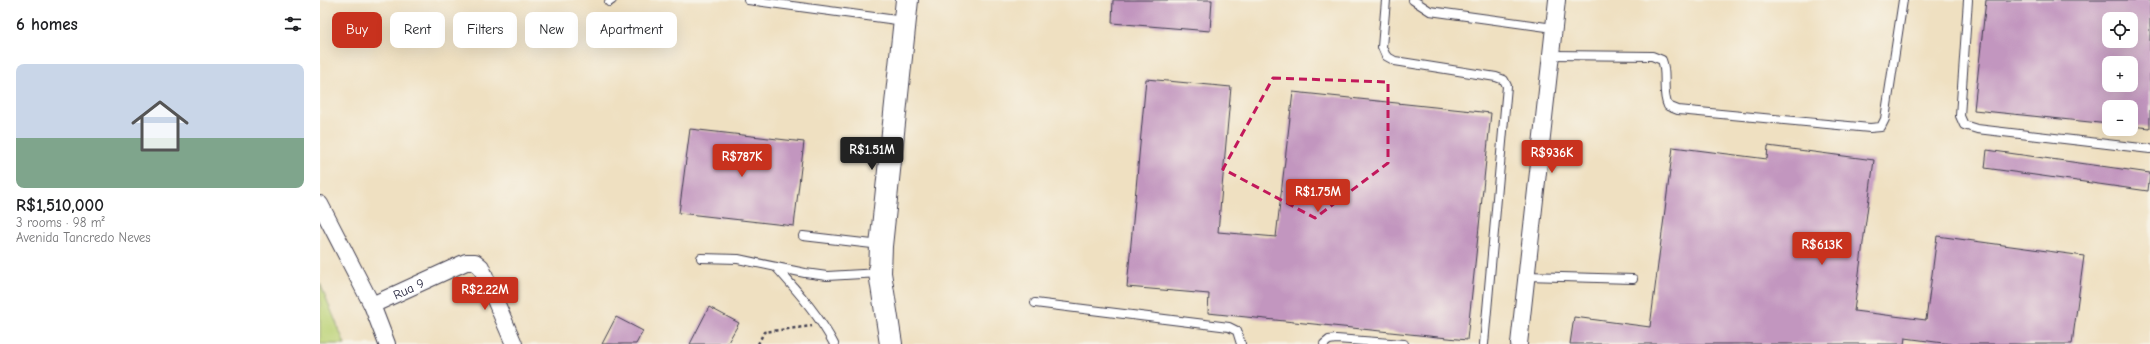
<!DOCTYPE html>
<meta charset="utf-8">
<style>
:root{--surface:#fff;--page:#f6f6f6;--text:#202124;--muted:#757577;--accent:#c8321e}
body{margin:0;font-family:"Comic Neue",sans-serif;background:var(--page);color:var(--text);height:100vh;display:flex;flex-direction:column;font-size:15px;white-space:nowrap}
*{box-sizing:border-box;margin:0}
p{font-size:13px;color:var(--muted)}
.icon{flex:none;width:22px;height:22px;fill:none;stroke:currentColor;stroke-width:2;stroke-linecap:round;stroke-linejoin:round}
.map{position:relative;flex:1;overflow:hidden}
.panel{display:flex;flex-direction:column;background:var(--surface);width:320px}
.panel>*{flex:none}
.top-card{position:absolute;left:12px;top:12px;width:380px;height:36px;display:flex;gap:8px}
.controls{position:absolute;left:1782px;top:12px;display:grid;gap:8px}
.controls a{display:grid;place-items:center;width:36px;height:36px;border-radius:8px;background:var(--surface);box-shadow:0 4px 16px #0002;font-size:20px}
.price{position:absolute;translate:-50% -34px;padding:0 9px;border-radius:4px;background:var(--accent);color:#fff;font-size:13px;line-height:26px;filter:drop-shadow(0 1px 2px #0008)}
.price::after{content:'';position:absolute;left:50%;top:24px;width:12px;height:9px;margin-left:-6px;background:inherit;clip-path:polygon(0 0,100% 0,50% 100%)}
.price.on{background:#222;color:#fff}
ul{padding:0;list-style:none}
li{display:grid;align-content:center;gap:8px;height:212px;padding:0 16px}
li span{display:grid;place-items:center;height:124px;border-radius:8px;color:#555}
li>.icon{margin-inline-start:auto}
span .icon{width:72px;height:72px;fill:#fffc;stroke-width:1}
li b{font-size:17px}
h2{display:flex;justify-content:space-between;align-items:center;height:48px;padding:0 16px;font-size:17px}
.pill{padding:0 14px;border-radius:8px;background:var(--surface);box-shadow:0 4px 16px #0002;font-size:14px;line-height:36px}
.pill.on{background:var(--accent);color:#fff}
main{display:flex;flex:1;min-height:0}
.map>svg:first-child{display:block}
</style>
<main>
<section class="panel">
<h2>6 homes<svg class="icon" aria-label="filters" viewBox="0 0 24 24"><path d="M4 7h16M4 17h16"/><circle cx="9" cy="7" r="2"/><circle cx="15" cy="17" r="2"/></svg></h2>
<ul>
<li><span style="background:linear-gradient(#c9d6e8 60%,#7fa58c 0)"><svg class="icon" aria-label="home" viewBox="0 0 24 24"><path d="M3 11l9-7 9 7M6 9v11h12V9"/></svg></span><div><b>R$1,510,000</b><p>3 rooms · 98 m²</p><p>Avenida Tancredo Neves</p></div></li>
</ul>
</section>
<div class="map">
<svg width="1830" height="344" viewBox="0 0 1830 344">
<rect width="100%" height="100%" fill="#f7f3e8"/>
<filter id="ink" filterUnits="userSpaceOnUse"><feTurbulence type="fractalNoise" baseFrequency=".025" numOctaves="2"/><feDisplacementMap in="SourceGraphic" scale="8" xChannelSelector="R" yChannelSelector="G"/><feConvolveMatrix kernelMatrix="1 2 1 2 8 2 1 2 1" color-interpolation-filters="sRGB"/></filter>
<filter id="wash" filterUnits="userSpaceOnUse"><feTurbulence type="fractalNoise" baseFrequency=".012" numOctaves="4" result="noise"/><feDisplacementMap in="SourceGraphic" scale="16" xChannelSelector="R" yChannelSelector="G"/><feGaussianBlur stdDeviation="0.9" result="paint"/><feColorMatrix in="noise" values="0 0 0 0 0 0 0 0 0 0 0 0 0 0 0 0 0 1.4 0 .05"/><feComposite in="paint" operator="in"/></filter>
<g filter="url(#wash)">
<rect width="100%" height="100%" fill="#efe0c1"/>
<polygon fill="#bcd377" stroke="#6f7a59" points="0,283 25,344 0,344"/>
<g id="blocks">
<g fill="#c296bf" fill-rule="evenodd">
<polygon points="793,0 892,0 890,31 792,23"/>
<path d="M1666,0h164v128l-19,-2v-19h-22v17l-135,-14zM1789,19h22v22h-22zM1789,63h22v22h-22z"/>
<polygon points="826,79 911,87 898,232 956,237 973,92 1171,113 1147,340 888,313 889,294 807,287"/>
<polygon points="370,129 484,142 474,226 359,213"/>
<polygon points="1448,146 1554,160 1534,311 1606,320 1617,236 1764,256 1752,344 1631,344 1585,338 1584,344 1250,344 1254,317 1330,327 1353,147 1447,159"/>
<polygon points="1667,150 1830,173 1828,191 1665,168"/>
<polygon points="389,307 419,323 407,344 370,344"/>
<polygon points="296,317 323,331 316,344 282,344"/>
</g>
</g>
</g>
<g filter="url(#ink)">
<use href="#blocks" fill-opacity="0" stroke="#413e4f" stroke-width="1"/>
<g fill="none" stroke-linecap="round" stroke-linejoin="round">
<defs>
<g id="lane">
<polyline points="428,0 584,21"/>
<polyline points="1066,0 1062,47 1066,56 1075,61 1176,77 1184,80 1187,86 1164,344"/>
<polyline points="1093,0 1110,11 1234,28"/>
<polyline points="1648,0 1640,116 1644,125 1657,129 1830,149"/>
<polyline points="289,2 292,0"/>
<path d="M1231,55l101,1 10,4c6,15 -1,31 6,46l10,4 192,18 11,-1 4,-8 18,-119"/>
<polyline points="483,236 561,245"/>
<polyline points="381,258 418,259 485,273 507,276 560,273"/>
<path d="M456,267c21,24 43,48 58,77"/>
<polyline points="1206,276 1313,279"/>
<polyline points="715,303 909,327 917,331 921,344"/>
<polyline points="1004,344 1009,340 1016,339 1084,344"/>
</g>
<g id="street">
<polyline points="0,204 52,305 67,344"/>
<path id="s1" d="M52,305l94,-43h9l6,5 33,77"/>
<polyline points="1199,344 1237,0"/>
</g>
<polyline id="secondary" points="571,344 560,273 561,246 587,0"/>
</defs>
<use href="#lane" stroke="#413e4f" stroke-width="10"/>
<use href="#street" stroke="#413e4f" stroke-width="18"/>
<use href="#secondary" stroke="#413e4f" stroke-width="24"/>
<polyline stroke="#413e4f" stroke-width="2.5" stroke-dasharray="3 3" stroke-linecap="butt" points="438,344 444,332 492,326"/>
<use href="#lane" stroke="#fff" stroke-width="8"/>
<use href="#street" stroke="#fff" stroke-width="16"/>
<use href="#secondary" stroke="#fff" stroke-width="22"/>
</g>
</g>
<path fill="none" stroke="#c2185b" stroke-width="3" stroke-dasharray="8 5" stroke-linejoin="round" d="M953,78l115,4v81l-73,55 -92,-49z"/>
<g text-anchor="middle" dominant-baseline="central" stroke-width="3.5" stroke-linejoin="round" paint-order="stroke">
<g font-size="13" fill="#22223b" stroke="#f7f3e8">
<text stroke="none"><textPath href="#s1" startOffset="40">Rua 9</textPath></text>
</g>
</g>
</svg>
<div class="controls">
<a><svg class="icon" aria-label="locate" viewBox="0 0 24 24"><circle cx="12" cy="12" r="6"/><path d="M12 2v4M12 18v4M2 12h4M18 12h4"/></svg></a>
<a>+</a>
<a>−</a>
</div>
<b class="price on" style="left:552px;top:171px">R$1.51M</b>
<b class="price" style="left:1232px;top:174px">R$936K</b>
<b class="price" style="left:422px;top:178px">R$787K</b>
<b class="price" style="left:998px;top:213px">R$1.75M</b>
<b class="price" style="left:1502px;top:266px">R$613K</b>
<b class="price" style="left:165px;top:311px">R$2.22M</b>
<div class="top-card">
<a class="pill on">Buy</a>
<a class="pill">Rent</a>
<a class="pill">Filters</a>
<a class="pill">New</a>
<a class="pill">Apartment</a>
</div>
</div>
</main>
